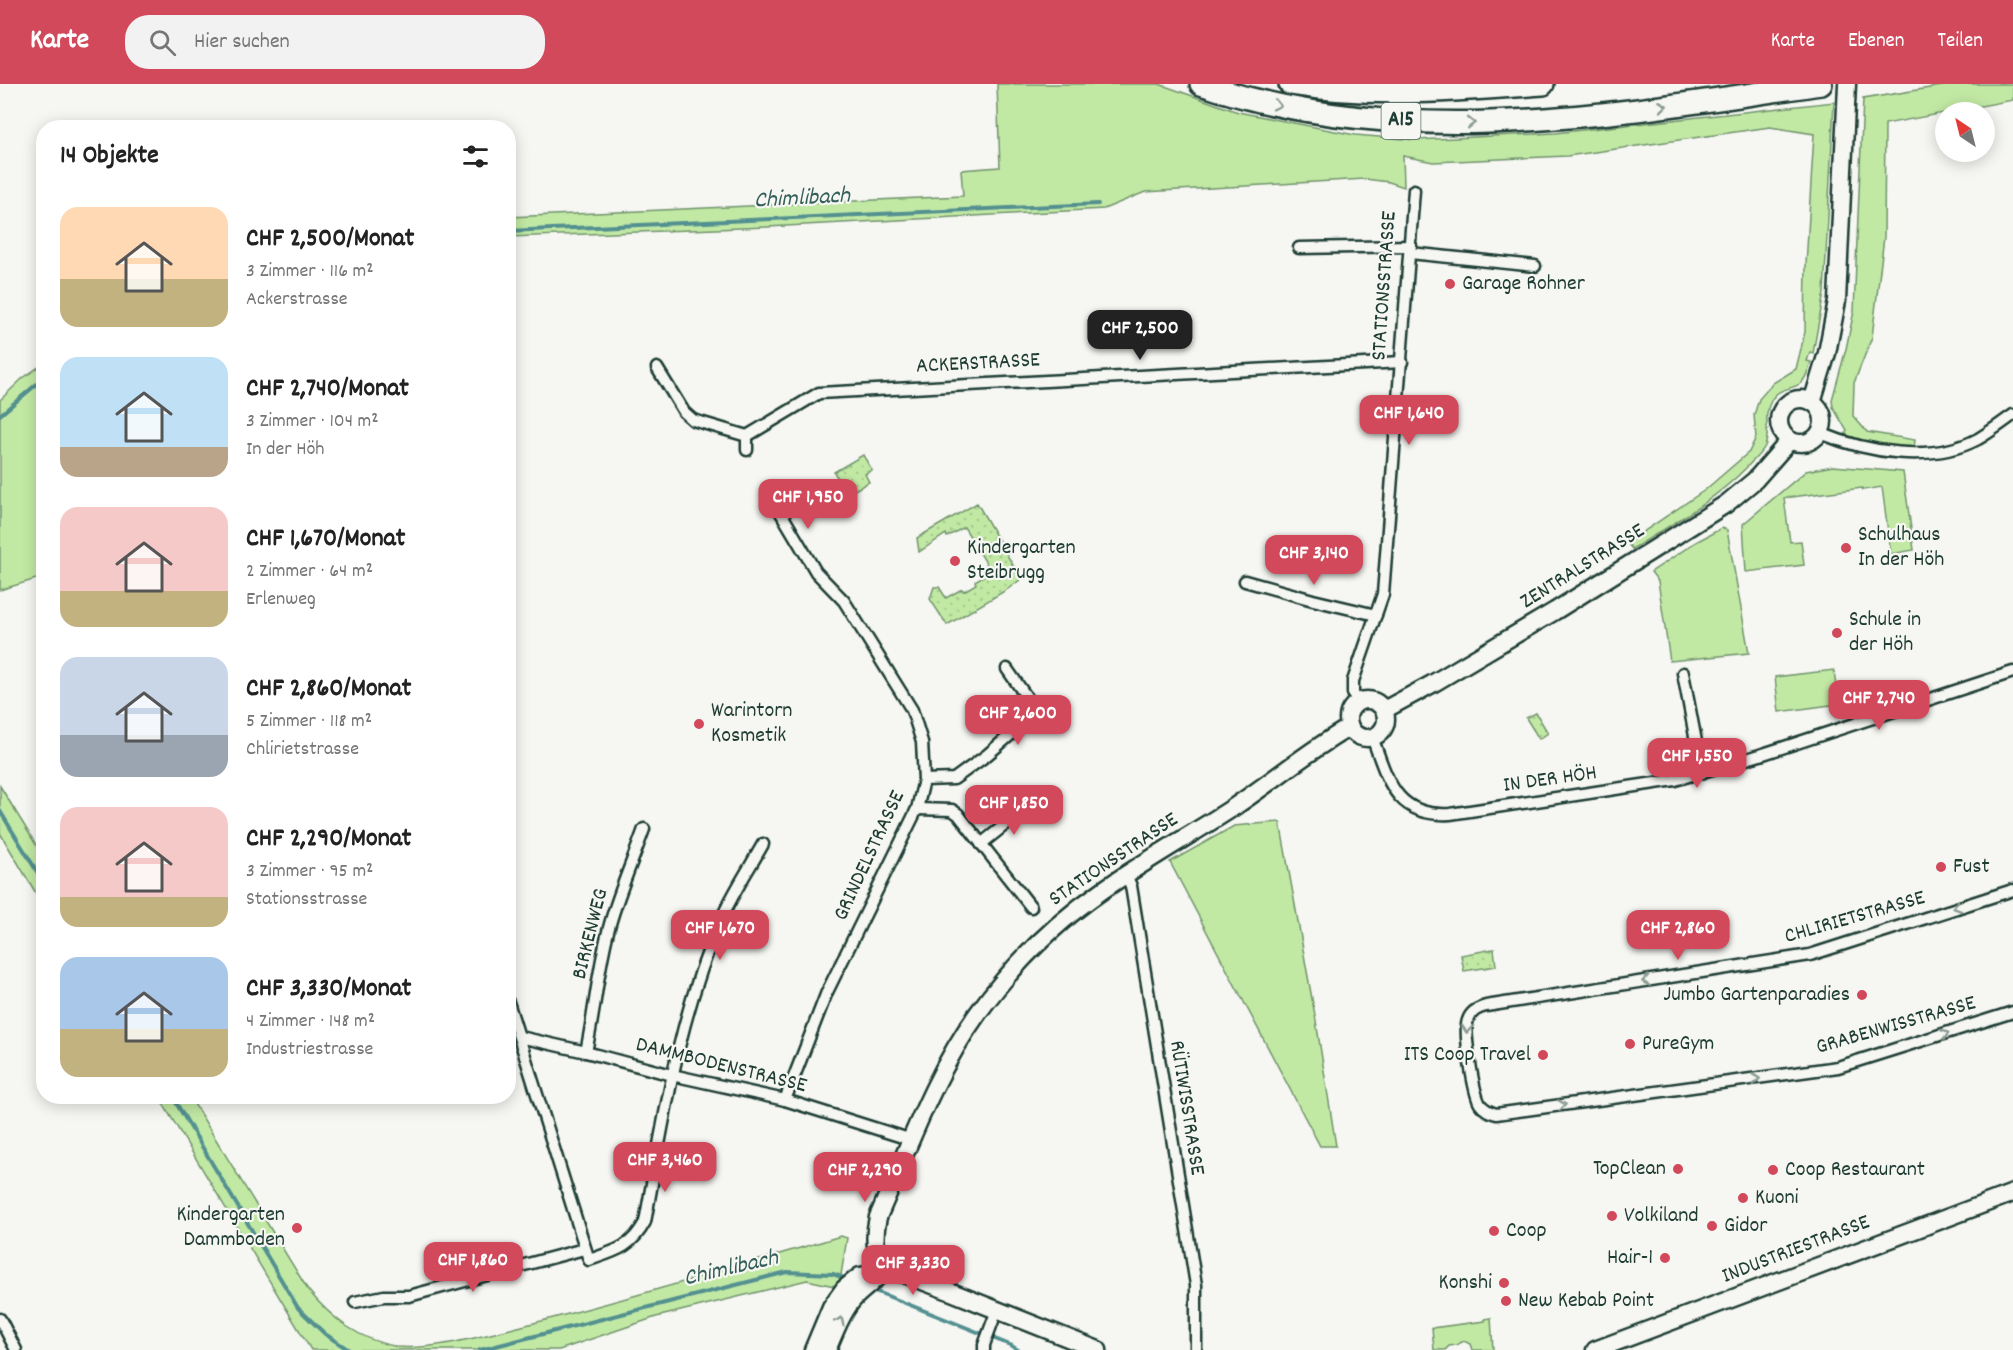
<!DOCTYPE html>
<html lang="de">
<meta charset="utf-8">
<style>
:root{--surface:#fff;--page:#f2f2f2;--text:#222;--muted:#767676;--accent:#d1495b}
body{margin:0;font-family:Dekko,sans-serif;background:var(--page);color:var(--text);height:100vh;display:flex;flex-direction:column;font-size:22px;white-space:nowrap}
*{box-sizing:border-box;margin:0}
p{font-size:20px;color:var(--muted)}
.icon{flex:none;width:33px;height:33px;fill:none;stroke:currentColor;stroke-width:2;stroke-linecap:round;stroke-linejoin:round}
.map{position:relative;flex:1;overflow:hidden}
.drawer{position:absolute;left:36px;top:36px;width:480px;height:984px;display:flex;flex-direction:column;background:var(--surface);border-radius:24px;box-shadow:0 3px 15px #0003}
.drawer>*{flex:none}
.needle{width:39px;rotate:325deg}
.buttons{position:absolute;left:1935px;top:18px;display:grid;gap:12px}
.buttons a{display:grid;place-items:center;width:60px;height:60px;border-radius:50%;background:var(--surface);box-shadow:0 3px 15px #0003;font-size:30px}
.price{position:absolute;translate:-50% -51px;padding:0 14px;border-radius:12px;background:var(--accent);color:#fff;font-size:20px;line-height:39px;filter:drop-shadow(0 2px 3px #0008)}
.price::after{content:'';position:absolute;left:50%;top:36px;width:18px;height:14px;margin-left:-9px;background:inherit;clip-path:polygon(0 0,100% 0,50% 100%)}
.price.selected{background:#222;color:#fff}
ul{padding:0;list-style:none}
li{display:flex;align-items:center;gap:18px;height:150px;padding:0 24px}
li span{display:grid;place-items:center;flex:none;width:168px;height:120px;border-radius:18px;color:#555}
li>.icon{margin-inline-start:auto}
span .icon{width:72px;height:72px;fill:#fffc;stroke-width:1}
li b{font-size:26px}
h2{display:flex;justify-content:space-between;align-items:center;height:72px;padding:0 24px;font-size:26px}
header{display:flex;align-items:center;gap:36px;box-sizing:border-box;height:84px;padding:0 30px;background:var(--accent);color:#fff}
header strong{font-size:28px}
nav{display:flex;gap:33px;margin-inline-start:auto;font-size:21px}
.search{width:420px;height:54px;background:var(--page);display:flex;align-items:center;gap:15px;box-sizing:border-box;padding:0 21px;border-radius:24px;color:var(--muted);font-size:22px}
.map>svg:first-child{display:block}
</style>
<header>
<strong>Karte</strong>
<div class="search"><svg class="icon" aria-label="search" viewBox="0 0 24 24"><circle cx="10" cy="10" r="6"/><path d="M15 15l6 6"/></svg>Hier suchen</div>
<nav><a>Karte</a><a>Ebenen</a><a>Teilen</a></nav>
</header>
<div class="map">
<svg width="2013" height="1266" viewBox="0 0 2013 1266">
<defs>
<pattern id="park-dots" width="8" height="8" patternUnits="userSpaceOnUse" patternTransform="scale(1.5)"><rect width="8" height="8" fill="#c2e9a4"/><path d="M2 2h.1M6 6h.1" fill="none" stroke="#a6c98e" stroke-width="1.8" stroke-linecap="round"/></pattern>
</defs>
<rect width="100%" height="100%" fill="#f6f6f2"/>
<filter id="ink" filterUnits="userSpaceOnUse"><feTurbulence type="fractalNoise" baseFrequency=".0167" numOctaves="2"/><feDisplacementMap in="SourceGraphic" scale="12" xChannelSelector="R" yChannelSelector="G"/><feConvolveMatrix kernelMatrix="1 2 1 2 8 2 1 2 1" color-interpolation-filters="sRGB"/></filter>
<g filter="url(#ink)">
<g fill="#c2e9a4" stroke="#70936c" stroke-width="1.5">
<path d="M997,0h162l79,28 117,23 61,5 139,-7 279,-31 -10,191 -11,60 -3,-1 -3,9 4,1c-3,7 -4,16 -10,21 -10,8 -22,3 -30,18 -9,16 0,31 -6,45 -4,8 -12,14 -18,21 -33,34 -75,57 -115,82l-5,-6 78,-53 44,-38 7,-15 -2,-22 5,-16 14,-16 23,-14 9,-37 1,-67 8,-131 -44,-7 -203,29 -134,6 -30,-6 1,31 -15,-5 -24,-3 -220,13 -41,17 -337,18 -258,10v-20l454,-21 -2,-26 39,-3z"/>
<path d="M1954,0h59v16l-128,24 -1,113 -12,100 -18,46 -1,33 14,16 48,8 -1,7c-24,1 -46,-5 -69,-12l2,-4 -14,-24 -1,-7 14,-51 8,-38 9,-212z"/>
<polygon points="43,280 43,493 0,506 0,316 23,294"/>
<polygon points="1833,382 1903,388 1914,466 1891,470 1882,403 1863,406 1862,404 1784,414 1790,458 1801,457 1804,481 1746,488 1743,440 1806,387"/>
<polygon points="1722,444 1727,446 1749,569 1670,577 1658,497 1651,488 1696,458"/>
<polygon points="1834,586 1838,620 1779,628 1775,593"/>
<polygon points="0,702 43,772 43,821 0,749"/>
<polygon points="1280,738 1316,937 1336,1062 1320,1062 1170,778 1234,742"/>
<path d="M159,1013h31l118,193c24,29 51,50 90,57 36,3 89,-12 124,-21 107,-27 213,-59 319,-90l6,2 -8,49 -32,-7 -151,37 -97,33h-248z"/>
<polygon points="1491,1234 1493,1266 1472,1266 1470,1260 1464,1257 1456,1261 1449,1262 1445,1266 1434,1266 1432,1244 1485,1237 1485,1235"/>
</g>
<g fill="url(#park-dots)" stroke="#70936c" stroke-width="1.5">
<polygon points="863,371 872,386 865,390 869,398 853,407 845,407 834,388"/>
<polygon points="977,419 1021,495 1008,505 947,541 930,515 934,503 939,503 946,514 962,505 964,507 976,500 975,497 991,487 975,461 978,459 974,453 971,454 964,443 947,453 946,450 919,468 917,454"/>
<polygon points="1536,629 1548,649 1539,655 1526,634"/>
<polygon points="1494,865 1496,882 1464,887 1461,871"/>
</g>
<g fill="none" stroke-linecap="round" stroke-linejoin="round">
<g stroke="#539090" stroke-width="4">
<polyline points="508,147 1098,120"/>
<polyline points="0,331 44,294"/>
<polyline points="0,727 44,799"/>
<polyline points="172,1012 298,1224 325,1250 349,1266"/>
<polyline points="870,1205 1010,1261 1018,1266"/>
<polyline points="480,1266 787,1188 833,1190 847,1195"/>
</g>
<defs>
<g id="street">
<polyline points="1299,164 1411,162"/>
<polyline points="1410,169 1535,182"/>
<polyline points="657,284 684,328 693,336 747,352 819,309 1402,278"/>
<path d="M1820,349c46,19 111,31 158,6 12,-7 24,-16 35,-24"/>
<polyline points="747,352 747,366"/>
<polyline points="781,429 816,488 844,517 912,626 922,658 924,696 917,725 827,908 785,1016"/>
<polyline points="1245,497 1313,516 1376,531"/>
<polyline points="1683,589 1702,689"/>
<polyline points="1357,618 1353,609 1353,597 1383,510 1414,106"/>
<path d="M1372,653c16,43 23,80 78,77l225,-34 85,-25 253,-83"/>
<polyline points="924,696 954,695 987,671 1037,628 1007,585"/>
<polyline points="917,725 952,726 958,730 1031,823"/>
<polyline points="981,760 1030,721"/>
<polyline points="1126,791 1131,802 1196,1201 1196,1266"/>
<path d="M2013,806l-203,65 -324,51c-8,2 -15,5 -18,14 -5,11 6,74 12,84 4,6 10,8 16,10l342,-47 175,-55"/>
<path d="M508,918l81,258c26,-9 42,-12 56,-38 19,-102 33,-206 76,-302 11,-26 28,-51 42,-76"/>
<polyline points="520,953 586,968 672,991 785,1016 912,1056"/>
<path d="M586,968c9,-42 12,-86 24,-128 9,-32 23,-64 34,-95"/>
<polyline points="355,1218 384,1212 409,1212 584,1165"/>
<polyline points="0,1235 16,1266"/>
<polyline points="984,1266 984,1261 997,1226"/>
</g>
<g id="secondary">
<circle cx="1801" cy="337" r="22"/>
<polyline points="1812,318 1827,269 1837,217 1847,0"/>
<circle cx="1367" cy="635" r="19"/>
<polyline points="1384,626 1432,600 1555,527 1726,420 1755,396 1790,356"/>
<path d="M882,1188c-6,-20 -9,-34 -4,-55 30,-68 56,-143 100,-204 34,-47 77,-90 125,-123 43,-30 88,-55 131,-83 39,-26 75,-57 116,-80"/>
<polyline points="813,1266 831,1223 844,1205 860,1192 882,1188 898,1188 949,1207 1098,1266"/>
<path d="M827,1266c7,-16 13,-34 24,-48 9,-12 22,-18 31,-30"/>
<polyline points="1595,1266 2013,1109"/>
</g>
<g id="highway">
<path d="M1201,0c201,69 416,30 620,0"/>
<path d="M1290,0c83,14 169,6 253,0"/>
</g>
</defs>
<use href="#street" stroke="#1f3d34" stroke-width="15"/>
<use href="#secondary" stroke="#1f3d34" stroke-width="21"/>
<use href="#highway" stroke="#1f3d34" stroke-width="26"/>
<use href="#street" stroke="#f6f6f2" stroke-width="10"/>
<use href="#secondary" stroke="#f6f6f2" stroke-width="16"/>
<use href="#highway" stroke="#f6f6f2" stroke-width="21"/>
</g>
<defs><path id="oneway-chevron" d="M-2-3.5L2.5 0L-2 3.5" fill="none" stroke-width="1.6" stroke-linecap="round" stroke-linejoin="round" transform="scale(1.5)"/></defs>
<g stroke="#8a9a93">
<use href="#oneway-chevron" transform="translate(1277 21) rotate(12)"/>
<use href="#oneway-chevron" transform="translate(1663 22) rotate(-7)"/>
<use href="#oneway-chevron" transform="translate(1471 39) rotate(-1)"/>
<use href="#oneway-chevron" transform="translate(1957 823) rotate(162)"/>
<use href="#oneway-chevron" transform="translate(1646 897) rotate(171)"/>
<use href="#oneway-chevron" transform="translate(1467 945) rotate(95)"/>
<use href="#oneway-chevron" transform="translate(1945 950) rotate(-17)"/>
<use href="#oneway-chevron" transform="translate(1756 995) rotate(-7)"/>
<use href="#oneway-chevron" transform="translate(1562 1021) rotate(-8)"/>
<use href="#oneway-chevron" transform="translate(840 1237) rotate(-65)"/>
</g>
</g>
<g fill="#d1495b" stroke="#f6f6f2" stroke-width="2">
<circle cx="1450" cy="200" r="6"/>
<circle cx="1846" cy="464" r="6"/>
<circle cx="955" cy="477" r="6"/>
<circle cx="1837" cy="549" r="6"/>
<circle cx="699" cy="640" r="6"/>
<circle cx="1941" cy="783" r="6"/>
<circle cx="1862" cy="911" r="6"/>
<circle cx="1630" cy="960" r="6"/>
<circle cx="1543" cy="971" r="6"/>
<circle cx="1678" cy="1085" r="6"/>
<circle cx="1773" cy="1086" r="6"/>
<circle cx="1743" cy="1114" r="6"/>
<circle cx="1612" cy="1132" r="6"/>
<circle cx="1712" cy="1142" r="6"/>
<circle cx="297" cy="1144" r="6"/>
<circle cx="1494" cy="1147" r="6"/>
<circle cx="1665" cy="1174" r="6"/>
<circle cx="1504" cy="1199" r="6"/>
<circle cx="1506" cy="1217" r="6"/>
</g>
<g text-anchor="middle" dominant-baseline="central" stroke-width="4.5" stroke-linejoin="round" paint-order="stroke">
<rect fill="#f6f6f2" stroke="#60746d" stroke-width="1.5" x="1381.5" y="19" width="39" height="36" rx="4.5"/>
<g font-size="21" font-weight="bold" fill="#1f3d34">
<text x="1401" y="37">A15</text>
</g>
<g font-size="22" fill="#1f3d34" stroke="#f6f6f2" text-anchor="start">
<text x="1462" y="200">Garage Rohner</text>
<text x="1858" y="451">Schulhaus<tspan x="1858" dy="25">In der Höh</tspan></text>
<text x="967" y="464">Kindergarten<tspan x="967" dy="25">Steibrugg</tspan></text>
<text x="1849" y="536">Schule in<tspan x="1849" dy="25">der Höh</tspan></text>
<text x="711" y="627">Warintorn<tspan x="711" dy="25">Kosmetik</tspan></text>
<text x="1953" y="783">Fust</text>
<text x="1850" y="911" text-anchor="end">Jumbo Gartenparadies</text>
<text x="1642" y="960">PureGym</text>
<text x="1531" y="971" text-anchor="end">ITS Coop Travel</text>
<text x="1666" y="1085" text-anchor="end">TopClean</text>
<text x="1785" y="1086">Coop Restaurant</text>
<text x="1755" y="1114">Kuoni</text>
<text x="285" y="1131" text-anchor="end">Kindergarten<tspan x="285" dy="25">Dammboden</tspan></text>
<text x="1624" y="1132">Volkiland</text>
<text x="1724" y="1142">Gidor</text>
<text x="1506" y="1147">Coop</text>
<text x="1653" y="1174" text-anchor="end">Hair-1</text>
<text x="1492" y="1199" text-anchor="end">Konshi</text>
<text x="1518" y="1217">New Kebab Point</text>
</g>
<g font-size="22" fill="#1f3d34" stroke="#f6f6f2">
<text transform="translate(1385 202) rotate(-86)">STATIONSSTRASSE</text>
<text transform="translate(978 280) rotate(-3)">ACKERSTRASSE</text>
<text transform="translate(1583 483) rotate(-32)">ZENTRALSTRASSE</text>
<text transform="translate(1550 696) rotate(-8)">IN DER HÖH</text>
<text transform="translate(870 772) rotate(-65)">GRINDELSTRASSE</text>
<text transform="translate(1114 776) rotate(-34)">STATIONSSTRASSE</text>
<text transform="translate(1855 834) rotate(-16)">CHLIRIETSTRASSE</text>
<text transform="translate(591 850) rotate(-76)">BIRKENWEG</text>
<text transform="translate(1896 942) rotate(-16)">GRABENWISSTRASSE</text>
<text transform="translate(721 982) rotate(14)">DAMMBODENSTRASSE</text>
<text transform="translate(1186 1024) rotate(81)">RÜTIWISSTRASSE</text>
<text transform="translate(1796 1166) rotate(-21)">INDUSTRIESTRASSE</text>
</g>
<g font-size="24" font-style="italic" fill="#35605a" stroke="#f6f6f2">
<text transform="translate(802 115) rotate(-3)">Chimlibach</text>
<text transform="translate(731 1185) rotate(-13)">Chimlibach</text>
</g>
</g>
</svg>
<div class="buttons">
<a><svg class="needle" viewBox="-14 -14 28 28"><path d="M0-13l5 13h-10z" fill="#e53935"/><path d="M0 13l5-13h-10z" fill="#767676"/></svg></a>
</div>
<b class="price selected" style="left:1140px;top:277px">CHF 2,500</b>
<b class="price" style="left:1409px;top:362px">CHF 1,640</b>
<b class="price" style="left:808px;top:446px">CHF 1,950</b>
<b class="price" style="left:1314px;top:502px">CHF 3,140</b>
<b class="price" style="left:1879px;top:647px">CHF 2,740</b>
<b class="price" style="left:1018px;top:662px">CHF 2,600</b>
<b class="price" style="left:1697px;top:705px">CHF 1,550</b>
<b class="price" style="left:1014px;top:752px">CHF 1,850</b>
<b class="price" style="left:720px;top:877px">CHF 1,670</b>
<b class="price" style="left:1678px;top:877px">CHF 2,860</b>
<b class="price" style="left:665px;top:1109px">CHF 3,460</b>
<b class="price" style="left:865px;top:1119px">CHF 2,290</b>
<b class="price" style="left:473px;top:1209px">CHF 1,860</b>
<b class="price" style="left:913px;top:1212px">CHF 3,330</b>
<section class="drawer">
<h2>14 Objekte<svg class="icon" aria-label="filters" viewBox="0 0 24 24"><path d="M4 7h16M4 17h16"/><circle cx="9" cy="7" r="2"/><circle cx="15" cy="17" r="2"/></svg></h2>
<ul>
<li><span style="background:linear-gradient(#ffd9b3 60%,#c2b280 0)"><svg class="icon" aria-label="home" viewBox="0 0 24 24"><path d="M3 11l9-7 9 7M6 9v11h12V9"/></svg></span><div><b>CHF 2,500/Monat</b><p>3 Zimmer · 116 m²</p><p>Ackerstrasse</p></div></li>
<li><span style="background:linear-gradient(#bfe0f5 75%,#b9a48a 0)"><svg class="icon" aria-label="home" viewBox="0 0 24 24"><path d="M3 11l9-7 9 7M6 9v11h12V9"/></svg></span><div><b>CHF 2,740/Monat</b><p>3 Zimmer · 104 m²</p><p>In der Höh</p></div></li>
<li><span style="background:linear-gradient(#f6c9c9 70%,#c2b280 0)"><svg class="icon" aria-label="home" viewBox="0 0 24 24"><path d="M3 11l9-7 9 7M6 9v11h12V9"/></svg></span><div><b>CHF 1,670/Monat</b><p>2 Zimmer · 64 m²</p><p>Erlenweg</p></div></li>
<li><span style="background:linear-gradient(#c9d6e8 65%,#9aa5b1 0)"><svg class="icon" aria-label="home" viewBox="0 0 24 24"><path d="M3 11l9-7 9 7M6 9v11h12V9"/></svg></span><div><b>CHF 2,860/Monat</b><p>5 Zimmer · 118 m²</p><p>Chlirietstrasse</p></div></li>
<li><span style="background:linear-gradient(#f6c9c9 75%,#c2b280 0)"><svg class="icon" aria-label="home" viewBox="0 0 24 24"><path d="M3 11l9-7 9 7M6 9v11h12V9"/></svg></span><div><b>CHF 2,290/Monat</b><p>3 Zimmer · 95 m²</p><p>Stationsstrasse</p></div></li>
<li><span style="background:linear-gradient(#a9c7e8 60%,#c2b280 0)"><svg class="icon" aria-label="home" viewBox="0 0 24 24"><path d="M3 11l9-7 9 7M6 9v11h12V9"/></svg></span><div><b>CHF 3,330/Monat</b><p>4 Zimmer · 148 m²</p><p>Industriestrasse</p></div></li>
</ul>
</section>
</div>
